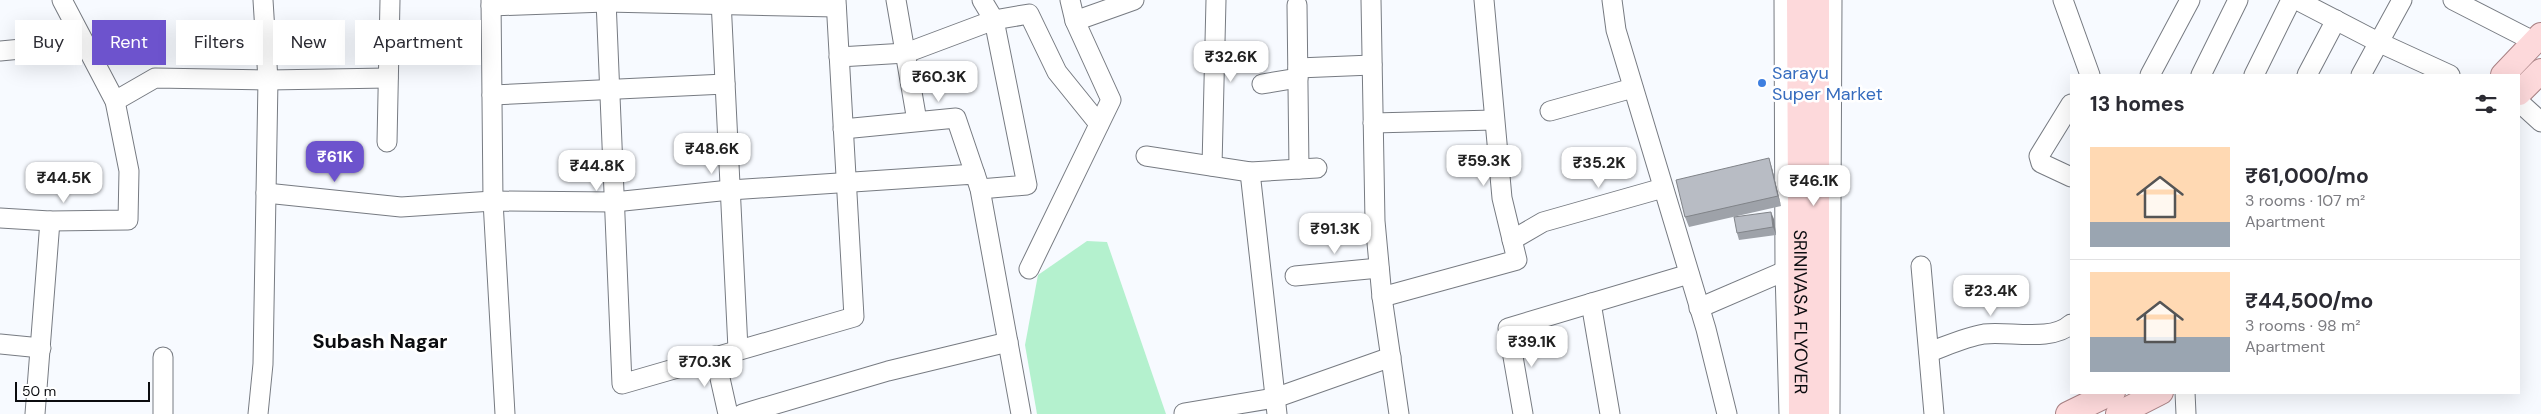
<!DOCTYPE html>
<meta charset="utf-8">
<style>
:root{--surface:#fff;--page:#f2f2f3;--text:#2b2b33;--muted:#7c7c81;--line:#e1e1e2;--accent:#6d53cd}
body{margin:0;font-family:"DM Sans",sans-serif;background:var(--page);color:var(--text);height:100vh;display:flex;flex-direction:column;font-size:19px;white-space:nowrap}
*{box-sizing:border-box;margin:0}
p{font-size:16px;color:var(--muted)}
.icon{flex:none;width:28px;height:28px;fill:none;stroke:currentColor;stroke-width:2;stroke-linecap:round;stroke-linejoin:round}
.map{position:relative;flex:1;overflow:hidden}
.side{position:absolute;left:2070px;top:74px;width:450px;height:320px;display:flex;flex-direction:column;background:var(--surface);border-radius:0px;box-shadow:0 5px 20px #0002}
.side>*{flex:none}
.banner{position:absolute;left:15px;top:20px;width:475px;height:45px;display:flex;gap:10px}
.scale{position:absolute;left:15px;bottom:12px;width:135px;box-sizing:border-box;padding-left:5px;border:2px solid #0b0c0f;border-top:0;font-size:14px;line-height:18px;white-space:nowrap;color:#0b0c0f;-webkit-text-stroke:4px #fff;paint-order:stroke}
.price{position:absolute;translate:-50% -42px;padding:0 11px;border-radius:10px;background:#fff;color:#222;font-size:16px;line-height:32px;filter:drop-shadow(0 1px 2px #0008)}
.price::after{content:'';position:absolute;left:50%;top:30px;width:15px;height:11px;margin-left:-8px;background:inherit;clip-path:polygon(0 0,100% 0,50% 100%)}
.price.active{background:var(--accent);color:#fff}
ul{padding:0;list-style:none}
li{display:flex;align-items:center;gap:15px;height:125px;padding:0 20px}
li+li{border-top:1px solid var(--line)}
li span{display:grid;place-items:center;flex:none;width:140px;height:100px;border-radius:0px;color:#555}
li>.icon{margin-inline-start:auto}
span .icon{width:60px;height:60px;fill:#fffc;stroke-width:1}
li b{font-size:21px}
h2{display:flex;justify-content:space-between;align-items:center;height:60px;padding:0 20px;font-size:21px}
.pill{padding:0 18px;border-radius:0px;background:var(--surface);box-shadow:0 5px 20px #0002;font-size:18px;line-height:45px}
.pill.active{background:var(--accent);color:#fff}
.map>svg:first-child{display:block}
</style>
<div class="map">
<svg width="2541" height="414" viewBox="0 0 2541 414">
<rect width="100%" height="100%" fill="#f7faff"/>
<polygon fill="#b4f1ce" points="1087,241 1107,242 1166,414 1037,414 1025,345 1038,275"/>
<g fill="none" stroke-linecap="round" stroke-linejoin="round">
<defs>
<g id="minor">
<polyline points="491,0 493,201 505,414"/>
<polyline points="606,0 622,384 854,317 836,0"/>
<polyline points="721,0 738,349"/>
<polyline points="896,0 917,121"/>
<polyline points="1371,0 1375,221 1382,297 1399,414"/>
<polyline points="1612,0 1616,30 1706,329 1727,414"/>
<polyline points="1784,0 1785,271 1789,414"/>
<polyline points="2063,0 2090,75"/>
<polyline points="2297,0 2378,42 2450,75"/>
<polyline points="2453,0 2535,42"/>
<polyline points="1297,5 1299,169"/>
<polyline points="491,6 606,2 836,7"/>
<polyline points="1075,21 1134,0"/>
<polyline points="0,51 84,43"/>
<polyline points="839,57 906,53 994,20 1029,14 1057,72 1099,124"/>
<polyline points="1298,68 1372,65"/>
<polyline points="2150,75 2190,0"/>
<polyline points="2201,75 2238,0"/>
<polyline points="2254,75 2291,0"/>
<polyline points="2307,75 2336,20"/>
<polyline points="2361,75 2402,0"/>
<polyline points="1262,84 1298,78"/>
<polyline points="492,95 725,84"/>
<polyline points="115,101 155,78 268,80 388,78"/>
<polyline points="2519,102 2541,122"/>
<polyline points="2071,104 2039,156 2041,163 2071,177"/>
<polyline points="1550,111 1633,88"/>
<polyline points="1373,123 1494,120"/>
<polyline points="843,129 956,118 975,174"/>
<polyline points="387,142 390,0"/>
<polyline points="1146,156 1250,172 1317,168"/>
<polyline points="1212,166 1216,0"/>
<polyline points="1250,172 1277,414"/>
<polyline points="980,189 1027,185 994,20 982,0"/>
<polyline points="266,193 401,207 493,201 614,202 730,190 975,174 980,189 1021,414"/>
<polyline points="0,218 50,221 128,220 129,171 115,101 62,0"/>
<polyline points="1512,240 1543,222 1663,188"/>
<polyline points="1921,266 1934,414"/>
<polyline points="1029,269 1111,100 1075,21 1070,0"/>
<polyline points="1295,276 1379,268"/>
<polyline points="1382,297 1517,260 1502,198 1484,0"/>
<polyline points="1591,303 1610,414"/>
<polyline points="1699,308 1785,271"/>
<polyline points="0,344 41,348"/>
<path d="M1929,352c17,-6 37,-15 55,-18 25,-3 68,8 87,-10"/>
<polyline points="715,356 728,414"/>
<polyline points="163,357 163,414"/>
<polyline points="2185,392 2186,414"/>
<polyline points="1184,413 1275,398 1391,357"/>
<polyline points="35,414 50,221"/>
<polyline points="258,414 263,364 268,80 263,0"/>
<polyline points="742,414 888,371 1008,342"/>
<polyline points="1523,414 1508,328 1689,274"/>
<polyline points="1830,414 1832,0"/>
</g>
<g id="major">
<path id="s1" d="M1799,0l2,414"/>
<polyline points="1817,0 1817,414"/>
<polyline points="2503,75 2541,35"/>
<polyline points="2519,93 2541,71"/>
<polyline points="2068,414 2113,392"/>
<polyline points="2118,414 2161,392"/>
</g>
</defs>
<use href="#minor" stroke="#777b82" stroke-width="21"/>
<use href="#major" stroke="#a88184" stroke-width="26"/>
<use href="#minor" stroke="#fff" stroke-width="19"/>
<use href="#major" stroke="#fdd9db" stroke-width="24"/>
</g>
<g fill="#9ea2a9">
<polygon points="1772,168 1781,206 1689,227 1685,217"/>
<polygon points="1774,219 1776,235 1739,240 1737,233"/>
</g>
<g fill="#818489">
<polygon points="1769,158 1772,168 1781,206 1778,196"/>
<polygon points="1771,212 1774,219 1776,235 1773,227"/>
</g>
<g fill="#b8bcc4" stroke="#818489">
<polygon points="1769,158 1778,196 1685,217 1676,180"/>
<polygon points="1771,212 1773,227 1737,233 1734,217"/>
</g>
<circle fill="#3f7fe0" stroke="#fff" stroke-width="2" cx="1762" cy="83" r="5"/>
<g text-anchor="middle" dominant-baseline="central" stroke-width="5" stroke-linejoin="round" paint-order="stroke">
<g font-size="18" fill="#366cbe" stroke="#fff" text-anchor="start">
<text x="1772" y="73">Sarayu<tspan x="1772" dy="21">Super Market</tspan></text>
</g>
<g font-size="18" fill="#0b0c0f" stroke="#fff">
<text stroke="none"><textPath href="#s1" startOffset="312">SRINIVASA FLYOVER</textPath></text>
</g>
<g font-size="20" font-weight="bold" fill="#0b0c0f" stroke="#fff">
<text x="380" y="341">Subash Nagar</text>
</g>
</g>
</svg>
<div class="scale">50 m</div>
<b class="price" style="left:1231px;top:83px">₹32.6K</b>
<b class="price" style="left:939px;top:103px">₹60.3K</b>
<b class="price" style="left:712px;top:175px">₹48.6K</b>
<b class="price active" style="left:335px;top:183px">₹61K</b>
<b class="price" style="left:1484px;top:187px">₹59.3K</b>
<b class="price" style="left:1599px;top:189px">₹35.2K</b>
<b class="price" style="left:597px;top:192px">₹44.8K</b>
<b class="price" style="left:64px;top:204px">₹44.5K</b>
<b class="price" style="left:1814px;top:207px">₹46.1K</b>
<b class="price" style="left:1335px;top:255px">₹91.3K</b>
<b class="price" style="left:1991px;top:317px">₹23.4K</b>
<b class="price" style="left:1532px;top:368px">₹39.1K</b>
<b class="price" style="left:705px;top:388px">₹70.3K</b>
<div class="banner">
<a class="pill">Buy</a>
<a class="pill active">Rent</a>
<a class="pill">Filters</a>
<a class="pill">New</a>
<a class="pill">Apartment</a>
</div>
<section class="side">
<h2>13 homes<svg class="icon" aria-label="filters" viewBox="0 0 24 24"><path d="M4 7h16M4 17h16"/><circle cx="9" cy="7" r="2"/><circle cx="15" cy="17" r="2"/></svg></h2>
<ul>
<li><span style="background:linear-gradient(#ffd9b3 75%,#9aa5b1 0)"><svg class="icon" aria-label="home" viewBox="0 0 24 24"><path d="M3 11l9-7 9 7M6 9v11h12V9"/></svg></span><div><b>₹61,000/mo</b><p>3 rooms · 107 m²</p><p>Apartment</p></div></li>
<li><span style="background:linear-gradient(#ffd9b3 65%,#9aa5b1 0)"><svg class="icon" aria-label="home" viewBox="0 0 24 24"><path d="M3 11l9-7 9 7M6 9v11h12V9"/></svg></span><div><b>₹44,500/mo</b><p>3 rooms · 98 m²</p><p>Apartment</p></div></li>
</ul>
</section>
</div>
